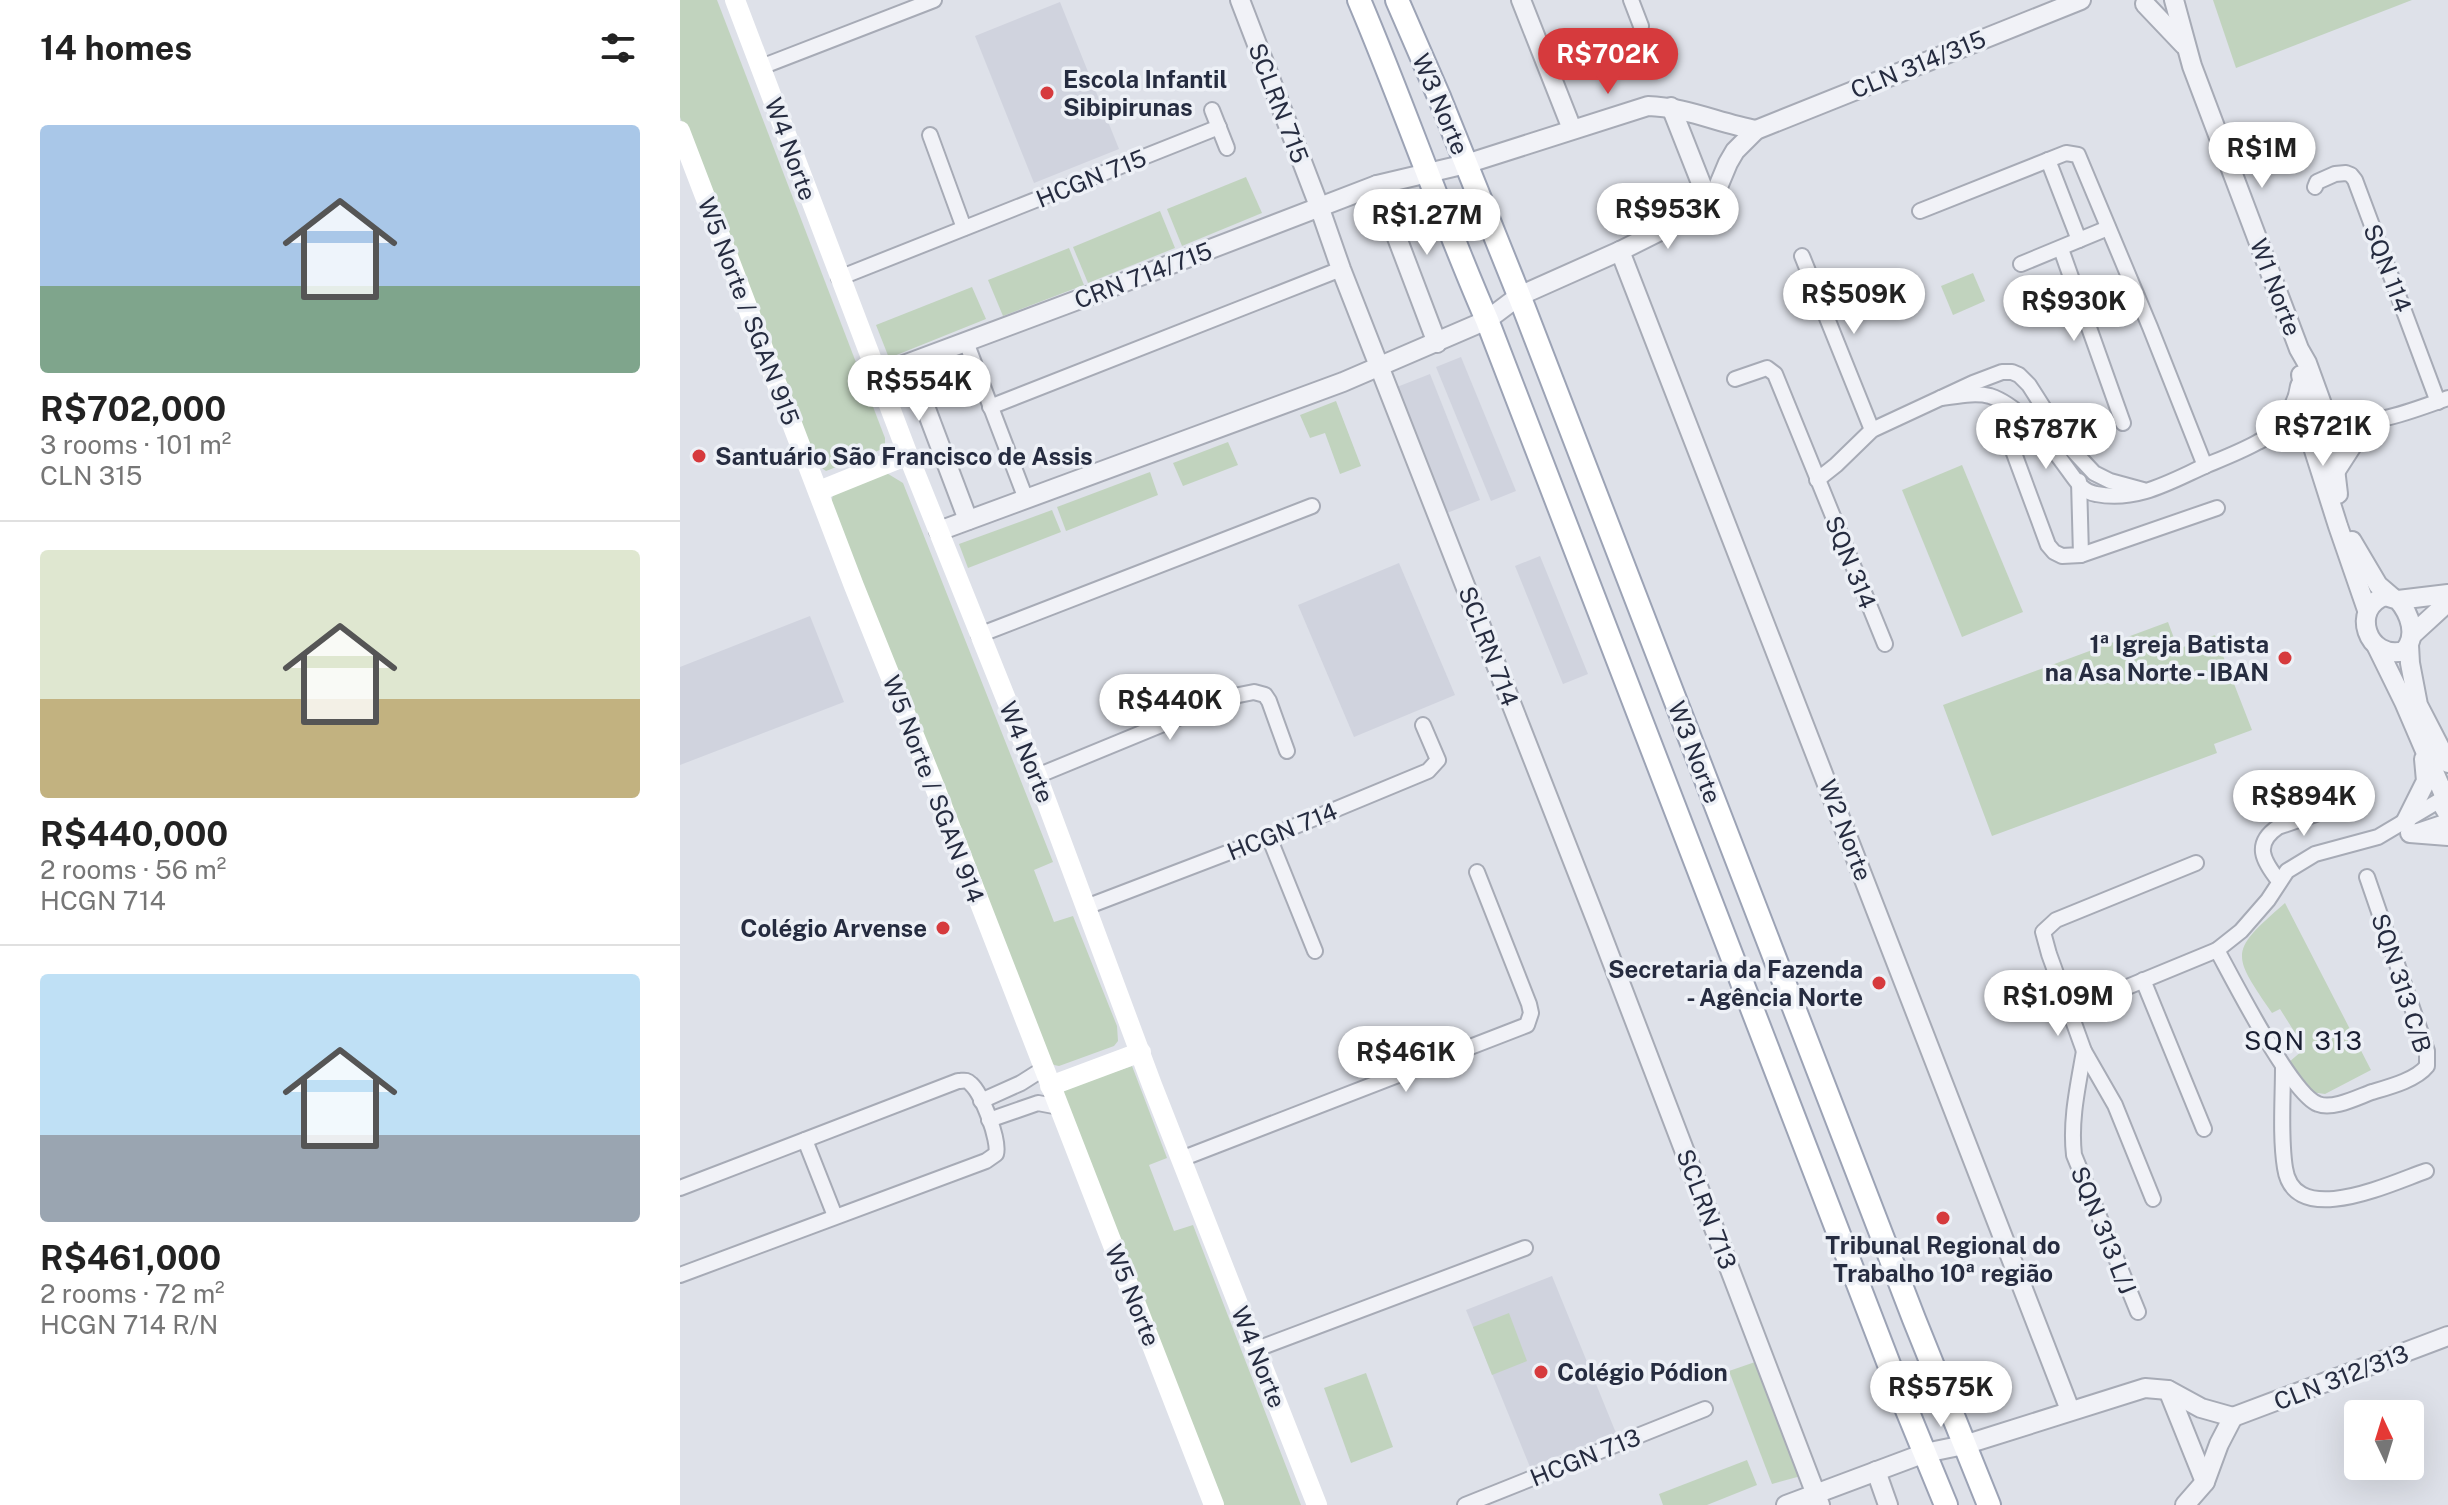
<!DOCTYPE html>
<meta charset="utf-8">
<style>
:root{--surface:#fff;--page:#f6f6f6;--text:#222;--muted:#767676;--line:#e0e0e0;--accent:#d63a3d}
body{margin:0;font-family:"Public Sans",sans-serif;background:var(--page);color:var(--text);height:100vh;display:flex;flex-direction:column;font-size:30px;white-space:nowrap}
*{box-sizing:border-box;margin:0}
p{font-size:26px;color:var(--muted)}
.icon{flex:none;width:44px;height:44px;fill:none;stroke:currentColor;stroke-width:2;stroke-linecap:round;stroke-linejoin:round}
.map{position:relative;flex:1;overflow:hidden}
.drawer{display:flex;flex-direction:column;background:var(--surface);width:680px}
.drawer>*{flex:none}
.needle{width:52px;rotate:356deg}
.controls{position:absolute;left:1664px;top:1400px;display:grid;gap:16px}
.controls a{display:grid;place-items:center;width:80px;height:80px;border-radius:8px;background:var(--surface);box-shadow:0 8px 32px #0002;font-size:40px}
.price{position:absolute;translate:-50% -68px;padding:0 18px;border-radius:28px;background:#fff;color:#222;font-size:26px;line-height:52px;filter:drop-shadow(0 2px 4px #0008)}
.price::after{content:'';position:absolute;left:50%;top:48px;width:24px;height:18px;margin-left:-12px;background:inherit;clip-path:polygon(0 0,100% 0,50% 100%)}
.price.selected{background:var(--accent);color:#fff}
ul{padding:0;list-style:none}
li{display:grid;align-content:center;gap:16px;height:424px;padding:0 40px}
li+li{border-top:2px solid var(--line)}
li span{display:grid;place-items:center;height:248px;border-radius:8px;color:#555}
li>.icon{margin-inline-start:auto}
span .icon{width:144px;height:144px;fill:#fffc;stroke-width:1}
li b{font-size:34px}
h2{display:flex;justify-content:space-between;align-items:center;height:96px;padding:0 40px;font-size:34px}
main{display:flex;flex:1;min-height:0}
.map>svg:first-child{display:block}
</style>
<main>
<section class="drawer">
<h2>14 homes<svg class="icon" aria-label="filters" viewBox="0 0 24 24"><path d="M4 7h16M4 17h16"/><circle cx="9" cy="7" r="2"/><circle cx="15" cy="17" r="2"/></svg></h2>
<ul>
<li><span style="background:linear-gradient(#a9c7e8 65%,#7fa58c 0)"><svg class="icon" aria-label="home" viewBox="0 0 24 24"><path d="M3 11l9-7 9 7M6 9v11h12V9"/></svg></span><div><b>R$702,000</b><p>3 rooms · 101 m²</p><p>CLN 315</p></div></li>
<li><span style="background:linear-gradient(#dfe7d0 60%,#c2b280 0)"><svg class="icon" aria-label="home" viewBox="0 0 24 24"><path d="M3 11l9-7 9 7M6 9v11h12V9"/></svg></span><div><b>R$440,000</b><p>2 rooms · 56 m²</p><p>HCGN 714</p></div></li>
<li><span style="background:linear-gradient(#bfe0f5 65%,#9aa5b1 0)"><svg class="icon" aria-label="home" viewBox="0 0 24 24"><path d="M3 11l9-7 9 7M6 9v11h12V9"/></svg></span><div><b>R$461,000</b><p>2 rooms · 72 m²</p><p>HCGN 714 R/N</p></div></li>
</ul>
</section>
<div class="map">
<svg width="1768" height="1505" viewBox="0 0 1768 1505">
<rect width="100%" height="100%" fill="#dee1e9"/>
<g fill="#d0d3de">
<polygon points="380,2 439,149 354,183 295,36"/>
<polygon points="781,357 836,491 811,501 756,367"/>
<polygon points="750,374 800,500 767,513 717,387"/>
<polygon points="860,556 908,674 883,684 835,566"/>
<polygon points="719,563 775,695 674,737 618,605"/>
<polygon points="130,616 164,702 0,765 0,667"/>
<polygon points="872,1276 936,1433 850,1467 786,1310"/>
</g>
<g fill="#c1d3be">
<polygon points="0,0 37,0 205,438 205,444 200,450 146,471 133,462 0,117"/>
<polygon points="1533,0 1732,0 1556,68"/>
<polygon points="566,177 582,213 502,246 487,209"/>
<polygon points="480,211 495,248 408,283 393,247"/>
<polygon points="389,248 404,285 323,316 308,280"/>
<polygon points="1293,273 1305,301 1273,315 1261,286"/>
<polygon points="292,287 306,319 209,358 196,325"/>
<polygon points="656,401 681,466 660,474 645,433 630,438 620,415"/>
<polygon points="548,442 558,465 503,486 493,463"/>
<polygon points="1282,465 1343,612 1282,637 1222,490"/>
<polygon points="205,472 223,483 373,862 354,870 374,922 393,916 437,1026 438,1041 434,1046 379,1066 374,1065 367,1058 151,506 153,493"/>
<polygon points="470,472 478,495 386,531 377,507"/>
<polygon points="372,510 381,532 288,568 279,544"/>
<polygon points="1488,622 1498,649 1535,635 1572,730 1534,744 1537,753 1312,836 1263,705"/>
<path d="M1605,903l86,167 -46,24 -15,-2 -22,-29 15,-13 1,-3 -24,-38 -8,4c-41,-60 -43,-61 13,-110z"/>
<polygon points="452,1066 487,1158 469,1165 494,1231 513,1225 621,1505 541,1505 384,1096 384,1089"/>
<polygon points="829,1313 847,1361 812,1375 793,1327"/>
<polygon points="1078,1361 1121,1476 1092,1484 1049,1371"/>
<polygon points="686,1373 713,1447 671,1463 644,1388"/>
<polygon points="1067,1460 1077,1485 1027,1505 983,1505 979,1494"/>
</g>
<g fill="none" stroke-linecap="round" stroke-linejoin="round">
<defs>
<g id="minor">
<polyline points="951,0 961,26"/>
<polyline points="81,67 254,0"/>
<polyline points="532,110 547,148"/>
<polyline points="250,135 284,228"/>
<polyline points="1368,160 1399,240"/>
<polyline points="1635,187 1637,182 1655,174 1666,173 1671,175 1675,180 1758,402"/>
<polyline points="1240,211 1386,153 1398,155 1470,327 1525,466"/>
<polyline points="1381,249 1443,423"/>
<polyline points="1122,256 1192,430"/>
<polyline points="1341,264 1428,228"/>
<polyline points="159,278 539,127"/>
<polyline points="286,342 346,499"/>
<polyline points="1055,379 1087,368 1095,374 1205,644"/>
<path d="M1261,398c16,-2 34,-6 49,-2 31,10 61,50 79,75 8,11 14,21 27,23 42,8 75,-13 111,-29 17,-7 35,-14 51,-23 17,-9 30,-17 51,-18"/>
<polyline points="310,407 661,269"/>
<path d="M1652,421c47,4 73,-8 116,-23"/>
<polyline points="1319,424 1328,437 1368,545 1374,552 1382,556 1401,555 1399,481"/>
<polyline points="1656,438 1686,430"/>
<polyline points="1594,439 1612,436 1628,438"/>
<polyline points="1137,480 1156,465 1192,430 1293,383 1322,372 1332,372 1339,375 1349,385 1386,443 1414,473 1430,481 1463,490"/>
<polyline points="1401,555 1537,508"/>
<polyline points="299,635 632,506"/>
<polyline points="357,776 549,697 574,692 585,695 589,701 607,751"/>
<polyline points="1738,831 1768,821"/>
<polyline points="589,837 635,951"/>
<path d="M1599,881c-16,-20 -26,-37 -1,-54l67,-23"/>
<polyline points="406,907 589,837 748,771 758,760 743,725"/>
<path d="M1537,950c16,29 74,144 101,154 15,6 40,-7 54,-12 17,-5 44,-12 55,-26v-15l-60,-174"/>
<polyline points="1463,980 1524,1129"/>
<polyline points="1389,1011 1537,950 1561,931 1588,900 1607,871 1635,854 1698,837 1762,799"/>
<path d="M1404,1051c-6,35 -14,69 -10,104l64,157"/>
<path d="M1603,1067c0,31 -3,70 2,101 9,62 106,15 141,3"/>
<polyline points="301,1101 341,1083 363,1069"/>
<polyline points="309,1120 358,1103 379,1107"/>
<polyline points="125,1140 155,1216"/>
<polyline points="501,1159 847,1025 851,1013 849,1004 797,872"/>
<path d="M0,1188l278,-107c6,0 8,-2 13,3 11,10 29,57 25,70l-10,7 -306,114"/>
<polyline points="1473,1199 1435,1105 1404,1051 1369,954 1363,932 1376,920 1516,863"/>
<polyline points="577,1349 845,1248"/>
<polyline points="785,1505 1025,1409"/>
</g>
<g id="tertiary">
<polyline points="560,0 639,206 661,269 918,925 1140,1505"/>
<polyline points="841,0 892,129"/>
<polyline points="1494,0 1512,66 1619,349 1627,363 1647,418"/>
<polyline points="1465,4 1504,45"/>
<polyline points="991,107 1030,206"/>
<polyline points="697,185 757,343"/>
<polyline points="940,251 1390,1410"/>
<polyline points="229,364 288,520"/>
<path d="M197,375l206,-77 294,-113 89,-21 182,-58c37,1 71,17 108,24"/>
<polyline points="1621,375 1631,422"/>
<circle cx="1642" cy="432" r="15"/>
<path d="M1588,435c17,-15 29,-26 32,-49"/>
<polyline points="1652,443 1658,494"/>
<polyline points="1632,444 1658,526 1687,610"/>
<polyline points="1655,472 1675,441 1683,432"/>
<polyline points="259,531 663,382 807,320 839,296 940,251 1030,206 1048,163 1055,151 1076,130 1401,0"/>
<polyline points="1672,541 1698,585 1712,597"/>
<path d="M1705,596l13,4c12,14 20,36 6,51 -37,10 -54,-43 -19,-55z"/>
<polyline points="1718,600 1768,594"/>
<polyline points="1732,635 1768,602"/>
<polyline points="1729,645 1730,663 1738,705 1768,763"/>
<polyline points="1697,647 1724,702 1764,795"/>
<polyline points="1768,790 1764,795 1762,804 1768,814"/>
<polyline points="1726,821 1746,781 1744,759"/>
<polyline points="1730,833 1768,836"/>
<polyline points="1488,1390 1525,1482"/>
<polyline points="1553,1417 1768,1336"/>
<polyline points="1196,1471 1208,1505"/>
<polyline points="1106,1505 1245,1453 1284,1445 1465,1388 1488,1390 1521,1408 1553,1417"/>
<polyline points="1505,1505 1525,1482 1539,1444 1553,1417"/>
</g>
<g id="primary">
<path d="M679,0c45,106 82,215 128,320l413,1073 46,112"/>
<polyline points="717,0 760,99 844,308 1234,1319 1309,1505"/>
</g>
</defs>
<use href="#minor" stroke="#a7abb6" stroke-width="18"/>
<use href="#tertiary" stroke="#a7abb6" stroke-width="22"/>
<use href="#primary" stroke="#9ca3b5" stroke-width="26"/>
<use href="#minor" stroke="#f1f2f7" stroke-width="14"/>
<use href="#tertiary" stroke="#f1f2f7" stroke-width="18"/>
<g stroke="#fff" stroke-width="20">
<polyline points="55,0 228,455 357,776 472,1085 637,1505"/>
<polyline points="0,131 174,586 252,780 534,1505"/>
<polyline points="139,491 228,455"/>
<polyline points="370,1086 461,1052"/>
</g>
<use href="#primary" stroke="#fff" stroke-width="22"/>
</g>
<g fill="#d63a3d" stroke="#edf0f6" stroke-width="3">
<circle cx="367" cy="93" r="8"/>
<circle cx="19" cy="456" r="8"/>
<circle cx="1605" cy="658" r="8"/>
<circle cx="263" cy="928" r="8"/>
<circle cx="1199" cy="983" r="8"/>
<circle cx="1263" cy="1218" r="8"/>
<circle cx="861" cy="1372" r="8"/>
</g>
<g text-anchor="middle" dominant-baseline="central" stroke-width="7" stroke-linejoin="round" paint-order="stroke">
<g font-size="24" fill="#262c40" stroke="#edf0f6">
<text transform="translate(1238 64) rotate(-22)">CLN 314/315</text>
<text transform="translate(599 103) rotate(69)">SCLRN 715</text>
<text transform="translate(761 104) rotate(67)">W3 Norte</text>
<text transform="translate(111 149) rotate(70)">W4 Norte</text>
<text transform="translate(411 178) rotate(-22)">HCGN 715</text>
<text transform="translate(1708 268) rotate(69)">SQN 114</text>
<text transform="translate(463 275) rotate(-21)">CRN 714/715</text>
<text transform="translate(1596 287) rotate(69)">W1 Norte</text>
<text transform="translate(69 311) rotate(69)">W5 Norte / SGAN 915</text>
<text transform="translate(1171 562) rotate(68)">SQN 314</text>
<text transform="translate(809 646) rotate(69)">SCLRN 714</text>
<text transform="translate(347 752) rotate(68)">W4 Norte</text>
<text transform="translate(1015 752) rotate(69)">W3 Norte</text>
<text transform="translate(254 789) rotate(69)">W5 Norte / SGAN 914</text>
<text transform="translate(1166 830) rotate(69)">W2 Norte</text>
<text transform="translate(602 831) rotate(-22)">HCGN 714</text>
<text transform="translate(1722 983) rotate(72)">SQN 313 C/B</text>
<text transform="translate(1027 1209) rotate(69)">SCLRN 713</text>
<text transform="translate(1424 1230) rotate(68)">SQN 313 L/J</text>
<text transform="translate(453 1295) rotate(68)">W5 Norte</text>
<text transform="translate(579 1357) rotate(68)">W4 Norte</text>
<text transform="translate(1661 1377) rotate(-21)">CLN 312/313</text>
<text transform="translate(905 1457) rotate(-22)">HCGN 713</text>
</g>
<g font-size="24" font-weight="bold" fill="#262c40" stroke="#edf0f6" text-anchor="start">
<text x="383" y="79">Escola Infantil<tspan x="383" dy="28">Sibipirunas</tspan></text>
<text x="35" y="456">Santuário São Francisco de Assis</text>
<text x="1589" y="644" text-anchor="end">1ª Igreja Batista<tspan x="1589" dy="28">na Asa Norte - IBAN</tspan></text>
<text x="247" y="928" text-anchor="end">Colégio Arvense</text>
<text x="1183" y="969" text-anchor="end">Secretaria da Fazenda<tspan x="1183" dy="28">- Agência Norte</tspan></text>
<text x="1263" y="1245" text-anchor="middle">Tribunal Regional do<tspan x="1263" dy="28">Trabalho 10ª região</tspan></text>
<text x="877" y="1372">Colégio Pódion</text>
</g>
<g font-size="26" letter-spacing="2" fill="#191e31" stroke="#edf0f6">
<text x="1624" y="1040">SQN 313</text>
</g>
</g>
</svg>
<div class="controls">
<a><svg class="needle" viewBox="-14 -14 28 28"><path d="M0-13l5 13h-10z" fill="#e53935"/><path d="M0 13l5-13h-10z" fill="#767676"/></svg></a>
</div>
<b class="price selected" style="left:928px;top:96px">R$702K</b>
<b class="price" style="left:1582px;top:190px">R$1M</b>
<b class="price" style="left:988px;top:251px">R$953K</b>
<b class="price" style="left:747px;top:257px">R$1.27M</b>
<b class="price" style="left:1174px;top:336px">R$509K</b>
<b class="price" style="left:1394px;top:343px">R$930K</b>
<b class="price" style="left:239px;top:423px">R$554K</b>
<b class="price" style="left:1643px;top:468px">R$721K</b>
<b class="price" style="left:1366px;top:471px">R$787K</b>
<b class="price" style="left:490px;top:742px">R$440K</b>
<b class="price" style="left:1624px;top:838px">R$894K</b>
<b class="price" style="left:1378px;top:1038px">R$1.09M</b>
<b class="price" style="left:726px;top:1094px">R$461K</b>
<b class="price" style="left:1261px;top:1429px">R$575K</b>
</div>
</main>
